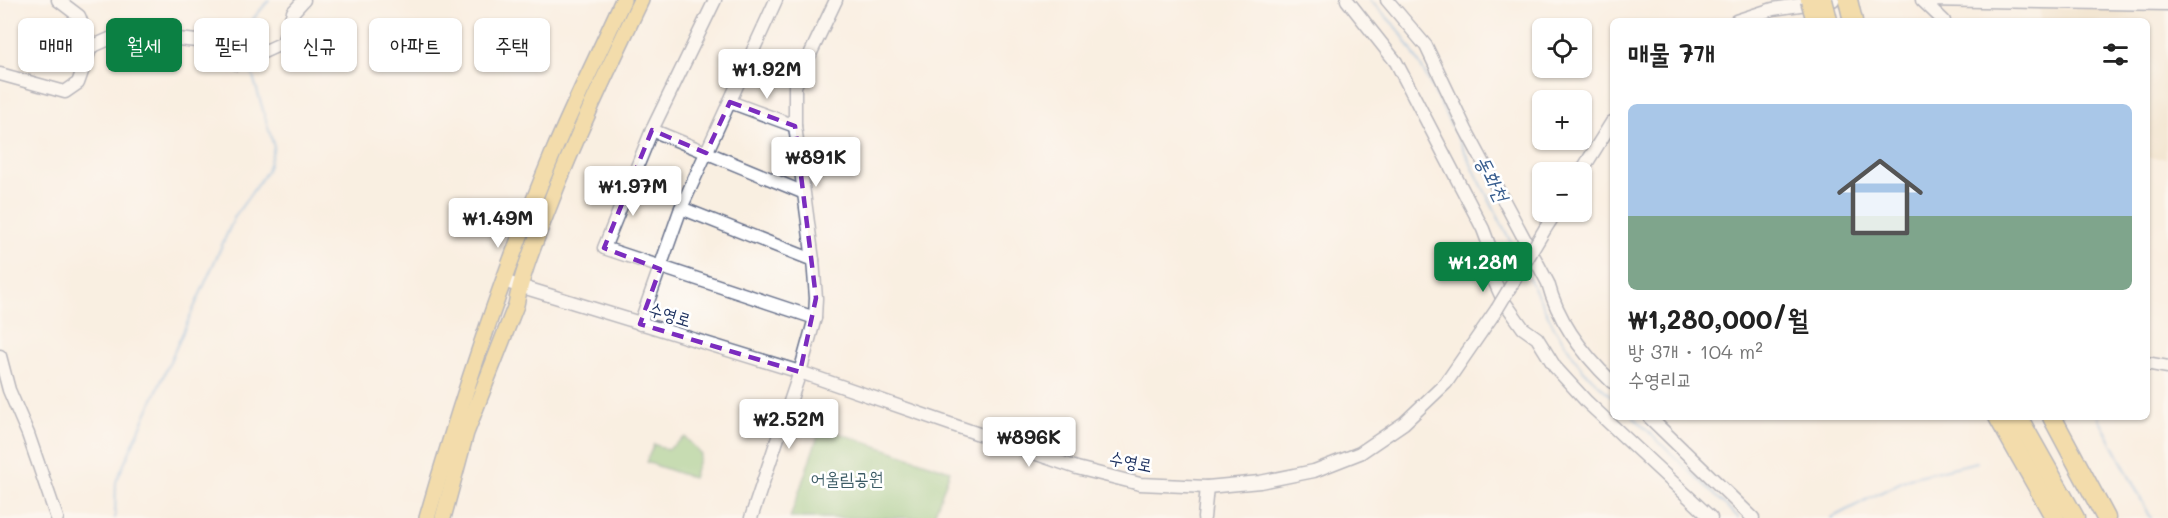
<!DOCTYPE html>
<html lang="ko">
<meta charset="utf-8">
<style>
:root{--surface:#fff;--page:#f6f6f6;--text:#222;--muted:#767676;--accent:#0b8043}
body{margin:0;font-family:Mali,"Poor Story",sans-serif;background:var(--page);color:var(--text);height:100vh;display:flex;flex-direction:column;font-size:22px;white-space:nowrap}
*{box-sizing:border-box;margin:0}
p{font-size:20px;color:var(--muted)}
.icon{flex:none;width:33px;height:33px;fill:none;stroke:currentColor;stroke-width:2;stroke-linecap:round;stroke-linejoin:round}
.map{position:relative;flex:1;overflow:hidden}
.side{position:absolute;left:1610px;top:18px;width:540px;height:402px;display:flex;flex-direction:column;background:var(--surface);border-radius:9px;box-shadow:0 2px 4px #0004}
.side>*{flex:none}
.hud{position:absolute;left:18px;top:18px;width:570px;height:54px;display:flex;gap:12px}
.buttons{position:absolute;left:1532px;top:18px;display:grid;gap:12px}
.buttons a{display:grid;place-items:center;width:60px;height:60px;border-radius:9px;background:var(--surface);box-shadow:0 2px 4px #0004;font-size:30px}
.price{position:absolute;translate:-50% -51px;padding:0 14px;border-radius:6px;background:#fff;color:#222;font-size:20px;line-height:39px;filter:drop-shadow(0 2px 3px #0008)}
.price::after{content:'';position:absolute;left:50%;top:36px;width:18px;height:14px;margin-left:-9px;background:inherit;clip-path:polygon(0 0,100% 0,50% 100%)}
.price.on{background:var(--accent);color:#fff}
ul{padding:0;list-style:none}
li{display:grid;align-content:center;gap:12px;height:318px;padding:0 18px}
li span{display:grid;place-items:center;height:186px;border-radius:9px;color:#555}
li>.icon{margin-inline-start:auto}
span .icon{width:108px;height:108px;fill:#fffc;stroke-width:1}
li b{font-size:26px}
h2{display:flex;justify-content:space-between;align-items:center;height:72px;padding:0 18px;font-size:26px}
.chip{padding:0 21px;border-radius:9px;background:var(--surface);box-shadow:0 2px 4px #0004;font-size:21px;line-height:54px}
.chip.on{background:var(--accent);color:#fff}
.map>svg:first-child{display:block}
</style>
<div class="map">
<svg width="2168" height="518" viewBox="0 0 2168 518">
<rect width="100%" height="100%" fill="#fff"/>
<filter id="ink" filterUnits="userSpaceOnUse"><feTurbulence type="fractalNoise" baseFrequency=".0167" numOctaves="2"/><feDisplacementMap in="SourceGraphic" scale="12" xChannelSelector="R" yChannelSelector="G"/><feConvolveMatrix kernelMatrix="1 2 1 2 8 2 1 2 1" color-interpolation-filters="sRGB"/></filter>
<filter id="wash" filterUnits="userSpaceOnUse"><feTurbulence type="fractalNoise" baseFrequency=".008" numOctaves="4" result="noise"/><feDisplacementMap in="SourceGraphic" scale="24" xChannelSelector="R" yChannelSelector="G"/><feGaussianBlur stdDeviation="1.35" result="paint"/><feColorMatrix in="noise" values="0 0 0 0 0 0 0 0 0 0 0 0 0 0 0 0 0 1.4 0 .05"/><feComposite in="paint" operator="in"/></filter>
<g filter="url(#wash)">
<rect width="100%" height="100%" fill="#f9efe1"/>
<polygon fill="#ead9ba" points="2040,8 2166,8 2166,158 2147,158 2146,21 2040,21"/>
<g fill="#8bc579" stroke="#537a6c" stroke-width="1.5">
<polygon points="821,427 950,471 933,518 790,518"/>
<polygon points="685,437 701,454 693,478 646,462 654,444 667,450"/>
</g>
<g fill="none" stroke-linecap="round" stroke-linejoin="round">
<g stroke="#63a2d6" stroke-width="2">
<polyline points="1370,0 1399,30 1421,66 1521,262"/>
<polyline points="247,55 253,19 269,0"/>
<polyline points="1525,270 1554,327 1582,369 1612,397"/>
<polyline points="1633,417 1739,518"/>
<polyline points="2098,417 2151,518"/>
<polyline points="115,518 116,482 235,216 267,171 274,147 249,63"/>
<polyline points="1831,518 1909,478 1977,462"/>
</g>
</g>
</g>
<g filter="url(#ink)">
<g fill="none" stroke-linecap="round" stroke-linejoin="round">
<defs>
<g id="minor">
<polyline points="58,0 79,16 91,47"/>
<polyline points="715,0 652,130 604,248 815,318"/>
<polyline points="1347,0 1396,62 1483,229 1489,245 1492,276 1503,300 1523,328 1537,338 1555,367 1587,402 1711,518"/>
<path d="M1387,0l39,46 40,84 82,153c10,38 37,73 64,99"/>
<polyline points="1922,0 1944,21"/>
<polyline points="1926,0 2168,4"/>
<polyline points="1736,21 1773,9 1833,0"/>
<polyline points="0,74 65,92 78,83 91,47 123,33 206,42 237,64 283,43 293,12 304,0"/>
<polyline points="730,102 795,126"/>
<polyline points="652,130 802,192"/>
<polyline points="1581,172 1612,122"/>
<polyline points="681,208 813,260"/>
<polyline points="1545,229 1556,212"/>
<polyline points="503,281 800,372 1077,468 1140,484 1207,487 1260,482 1314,471 1360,453 1404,423 1446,383 1497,309"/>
<polyline points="640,324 681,208 776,0"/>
<polyline points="0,356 9,390 28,434 57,518"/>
<polyline points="2146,363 2168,367"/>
<polyline points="1649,417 1753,518"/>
<polyline points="751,518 800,372 815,318 816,298 813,260 795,126 795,86 836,0"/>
<polyline points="1204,518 1207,487"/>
</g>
<g id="major">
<path d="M427,518c36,-124 76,-246 126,-365 22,-52 47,-102 70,-153"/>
<path d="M443,518l23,-85 50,-128c6,-33 20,-65 32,-96 27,-71 60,-140 93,-209"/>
</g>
<g id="highway">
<polyline points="1848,0 1853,21"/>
<polyline points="1998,417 2055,518"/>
<polyline points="2018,417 2075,518"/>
<polyline points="2052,417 2106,518"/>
</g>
</defs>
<use href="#minor" stroke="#69728c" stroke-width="15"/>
<use href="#major" stroke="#69728c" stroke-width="18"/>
<use href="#highway" stroke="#69728c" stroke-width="21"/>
<use href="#minor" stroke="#fff" stroke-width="12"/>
<use href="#major" stroke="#eac669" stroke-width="15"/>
<use href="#highway" stroke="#eac669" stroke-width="18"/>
<defs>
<polyline id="minor-bridge" points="1497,309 1545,229"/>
<g id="highway-bridge">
<polyline points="1810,0 1816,21"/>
<polyline points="1823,0 1828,20"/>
</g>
</defs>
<use href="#minor-bridge" stroke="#69728c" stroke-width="15" stroke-linecap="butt"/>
<use href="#highway-bridge" stroke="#69728c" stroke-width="21" stroke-linecap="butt"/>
<use href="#minor-bridge" stroke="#fff" stroke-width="12"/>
<use href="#highway-bridge" stroke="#eac669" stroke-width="18"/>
</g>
</g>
<path d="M0 0H2168V518H0ZM730,102l65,24 21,172 -16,74 -160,-48 20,-55 -56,-21 48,-118 54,23z" fill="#f9efe1" fill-opacity=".55" fill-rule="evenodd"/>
<path fill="none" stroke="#7b2cbf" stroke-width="4.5" stroke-dasharray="12 8" stroke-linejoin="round" d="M730,102l65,24 21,172 -16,74 -160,-48 20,-55 -56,-21 48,-118 54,23z"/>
<g text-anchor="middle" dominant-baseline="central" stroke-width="5" stroke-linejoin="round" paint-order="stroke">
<g font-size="18" fill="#1b2f5e" stroke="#fff">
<text transform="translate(670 314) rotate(17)">수영로</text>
<text transform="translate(1131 461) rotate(11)">수영로</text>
</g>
<g font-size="18" fill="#3d5c66" stroke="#fff">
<text x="847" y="478">어울림공원</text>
</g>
<g font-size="20" font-style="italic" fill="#385d8e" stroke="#fff">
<text transform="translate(1493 178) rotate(63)">동화천</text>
</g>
</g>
</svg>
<div class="buttons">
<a><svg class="icon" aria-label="locate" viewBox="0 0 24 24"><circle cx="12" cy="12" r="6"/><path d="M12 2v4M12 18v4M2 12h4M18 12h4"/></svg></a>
<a>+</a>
<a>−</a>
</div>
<b class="price" style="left:767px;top:100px">₩1.92M</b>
<b class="price" style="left:816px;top:188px">₩891K</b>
<b class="price" style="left:633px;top:217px">₩1.97M</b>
<b class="price" style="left:498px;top:249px">₩1.49M</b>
<b class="price on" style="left:1483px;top:293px">₩1.28M</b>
<b class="price" style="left:789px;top:450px">₩2.52M</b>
<b class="price" style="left:1029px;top:468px">₩896K</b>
<div class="hud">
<a class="chip">매매</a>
<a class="chip on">월세</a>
<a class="chip">필터</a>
<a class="chip">신규</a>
<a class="chip">아파트</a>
<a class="chip">주택</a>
</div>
<section class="side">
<h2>매물 7개<svg class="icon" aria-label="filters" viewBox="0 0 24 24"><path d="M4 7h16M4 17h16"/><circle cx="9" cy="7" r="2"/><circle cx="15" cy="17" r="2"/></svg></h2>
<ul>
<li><span style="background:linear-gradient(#a9c7e8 60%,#7fa58c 0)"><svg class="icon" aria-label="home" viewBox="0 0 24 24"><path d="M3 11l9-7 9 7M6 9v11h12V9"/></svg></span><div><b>₩1,280,000/월</b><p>방 3개 · 104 m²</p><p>수영리교</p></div></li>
</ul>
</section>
</div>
